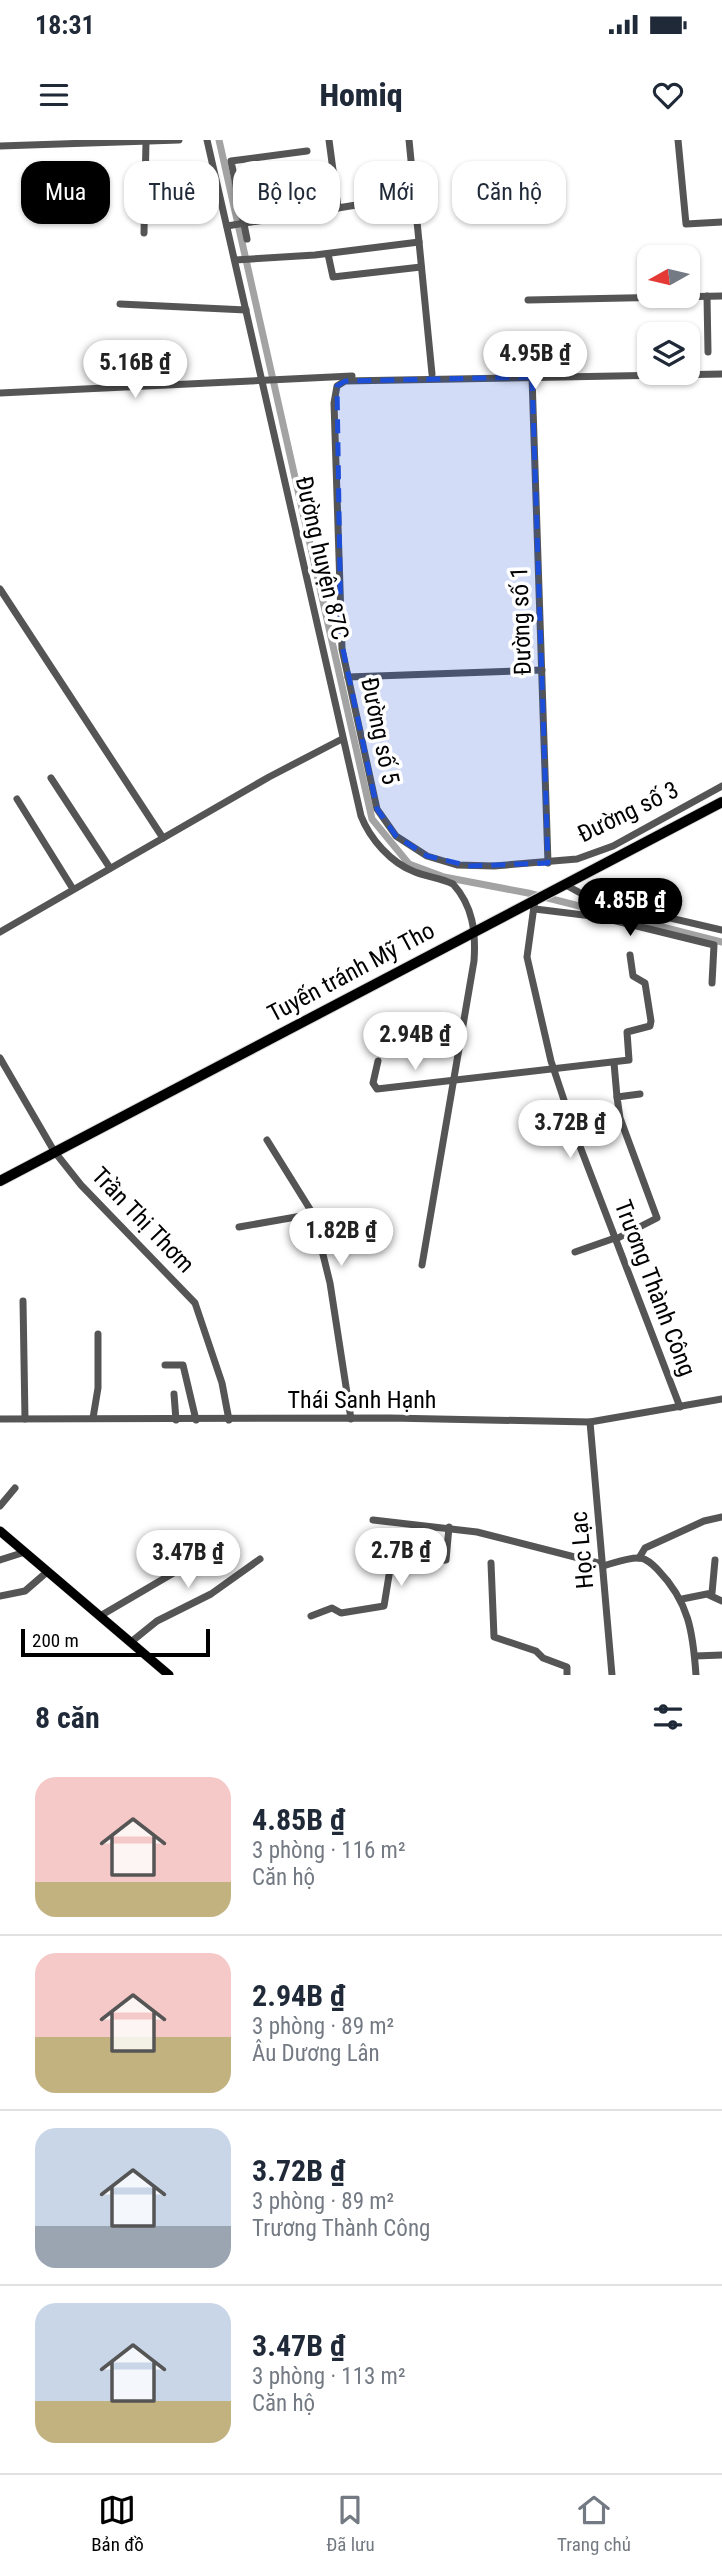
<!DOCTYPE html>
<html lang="vi">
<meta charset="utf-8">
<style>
:root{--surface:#fff;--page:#f6f6f7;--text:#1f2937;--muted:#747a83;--line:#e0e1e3;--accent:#000}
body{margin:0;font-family:"Roboto Condensed",sans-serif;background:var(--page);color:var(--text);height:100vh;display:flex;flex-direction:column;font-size:26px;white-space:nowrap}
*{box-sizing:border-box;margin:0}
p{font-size:23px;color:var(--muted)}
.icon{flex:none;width:38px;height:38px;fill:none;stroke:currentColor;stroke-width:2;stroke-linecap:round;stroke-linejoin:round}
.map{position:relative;height:1535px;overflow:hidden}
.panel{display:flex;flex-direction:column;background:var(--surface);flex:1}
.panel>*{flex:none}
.hud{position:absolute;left:21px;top:21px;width:681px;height:63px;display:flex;gap:14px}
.needle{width:46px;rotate:262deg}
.controls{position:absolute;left:637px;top:105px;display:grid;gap:14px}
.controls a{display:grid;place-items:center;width:63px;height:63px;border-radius:14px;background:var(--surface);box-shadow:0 2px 5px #0004;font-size:35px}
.scale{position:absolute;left:21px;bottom:18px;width:189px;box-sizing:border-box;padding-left:7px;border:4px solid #000;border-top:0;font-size:19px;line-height:24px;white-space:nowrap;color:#000;-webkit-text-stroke:5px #fff;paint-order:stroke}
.price{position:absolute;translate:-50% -60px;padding:0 16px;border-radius:24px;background:#fff;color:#222;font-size:23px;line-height:46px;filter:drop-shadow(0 2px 4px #0008)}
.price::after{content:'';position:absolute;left:50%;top:42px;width:21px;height:16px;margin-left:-10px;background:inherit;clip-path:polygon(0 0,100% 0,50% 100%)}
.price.active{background:var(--accent);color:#fff}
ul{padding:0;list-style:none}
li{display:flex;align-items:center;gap:21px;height:175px;padding:0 35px}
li+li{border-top:2px solid var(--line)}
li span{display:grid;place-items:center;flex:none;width:196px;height:140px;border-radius:21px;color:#555}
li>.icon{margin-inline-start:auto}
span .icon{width:84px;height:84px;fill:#fffc;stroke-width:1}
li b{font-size:30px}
h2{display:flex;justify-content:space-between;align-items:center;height:84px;padding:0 35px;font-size:30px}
.chip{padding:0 24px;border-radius:21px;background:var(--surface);box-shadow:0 2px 5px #0004;font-size:24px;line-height:63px}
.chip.active{background:var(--accent);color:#fff}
.status{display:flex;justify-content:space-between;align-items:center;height:49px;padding:0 35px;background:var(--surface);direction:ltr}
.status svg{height:19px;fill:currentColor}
header{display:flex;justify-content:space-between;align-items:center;height:91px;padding:0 35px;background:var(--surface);font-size:32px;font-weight:800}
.dock{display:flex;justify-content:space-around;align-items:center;height:98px;border-top:2px solid var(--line);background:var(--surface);font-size:19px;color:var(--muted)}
.dock a{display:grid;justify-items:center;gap:4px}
.dock .active{color:var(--accent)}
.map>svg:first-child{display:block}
</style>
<div class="status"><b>18:31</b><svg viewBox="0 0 49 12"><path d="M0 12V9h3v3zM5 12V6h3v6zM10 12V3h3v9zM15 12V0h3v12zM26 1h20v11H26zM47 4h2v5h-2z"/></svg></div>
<header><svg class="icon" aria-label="menu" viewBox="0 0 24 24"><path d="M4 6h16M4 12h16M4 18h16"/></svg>Homiq<svg class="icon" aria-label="heart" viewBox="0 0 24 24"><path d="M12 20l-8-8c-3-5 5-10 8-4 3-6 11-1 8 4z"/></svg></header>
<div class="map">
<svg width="722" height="1535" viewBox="0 0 722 1535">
<rect width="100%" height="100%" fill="#fff"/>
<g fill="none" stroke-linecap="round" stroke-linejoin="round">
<polyline stroke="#a3a3a3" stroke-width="7" points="219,0 372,679 409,724 444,737 528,753 722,802"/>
<defs>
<polyline id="major" points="0,1391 169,1535"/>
<polyline id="highway" points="0,1041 722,662"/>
</defs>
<use href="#major" stroke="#dbdbdb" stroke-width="10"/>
<use href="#highway" stroke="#dbdbdb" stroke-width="12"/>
<g stroke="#555" stroke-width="7">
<path d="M207,0l154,676c9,23 30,47 54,56 12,5 26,6 38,12 20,22 23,48 21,77l-52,304"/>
<polyline points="329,0 338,68"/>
<polyline points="409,0 432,234"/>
<polyline points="678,0 686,84 722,82"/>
<polyline points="0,6 179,0"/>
<polyline points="227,86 387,60"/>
<polyline points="144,93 146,2"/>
<polyline points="247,99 231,21 307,11"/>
<polyline points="328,114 333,137 421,127"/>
<polyline points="235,120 315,115 419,102"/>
<polyline points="707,156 708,212"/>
<polyline points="528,160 722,156"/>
<polyline points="120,164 246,170"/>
<polyline points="501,234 508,232 507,225"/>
<polyline points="722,234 345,241 337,246 334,263 342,509 377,669 396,696 427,716 457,725 494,726 577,719 613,706 722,646"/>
<polyline points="532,237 548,723"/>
<polyline points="0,253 352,236"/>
<polyline points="0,449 163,698"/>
<polyline points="348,537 542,530"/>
<polyline points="51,638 110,728"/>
<polyline points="17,659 73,749"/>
<polyline points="564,744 593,760 722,790"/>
<polyline points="535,759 527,817 551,921 576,996 680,1267"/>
<polyline points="535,769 600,777 714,805 712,843"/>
<polyline points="0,792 269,637 342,599"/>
<polyline points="0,918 54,1011 81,1045 195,1163 222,1243 229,1280"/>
<polyline points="378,921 373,943 377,949 629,920 627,892 650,886 651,881 645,843 633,836 630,815"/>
<polyline points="614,923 617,957"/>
<polyline points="267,1000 313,1074 330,1143 351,1279"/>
<polyline points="239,1087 313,1074"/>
<polyline points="616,1099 657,1078 620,978 617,957 640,954"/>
<polyline points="575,1112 615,1098"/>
<polyline points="23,1161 25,1279"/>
<polyline points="165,1225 183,1225 196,1280"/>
<polyline points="174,1254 176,1280"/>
<polyline points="93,1278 98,1248 98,1194"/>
<polyline points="0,1279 390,1278 590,1282 722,1259"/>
<polyline points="590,1282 612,1535"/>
<polyline points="0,1366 15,1348"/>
<polyline points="373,1380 477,1392 602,1424"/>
<polyline points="639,1418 645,1408 704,1381 722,1377"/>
<polyline points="0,1420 25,1412"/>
<polyline points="491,1423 494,1497 536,1511 543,1518 567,1527 567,1535"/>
<path d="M603,1426c11,-3 26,-9 37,-8 8,1 13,7 18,12 31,32 35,62 38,105"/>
<polyline points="709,1455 722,1461"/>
<polyline points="0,1456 25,1451 47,1432"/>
<polyline points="682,1459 712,1453 715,1420"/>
<polyline points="100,1476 230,1400"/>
<polyline points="311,1476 332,1468 341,1473 384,1466 390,1429 400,1424 446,1420 449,1387"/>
<polyline points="131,1502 157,1481 211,1454 260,1419"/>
<polyline points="695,1516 722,1515"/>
</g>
<use href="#major" stroke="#000" stroke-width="9"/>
<use href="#highway" stroke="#000" stroke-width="10"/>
</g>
<path fill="#1d4ed8" fill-opacity="0.2" stroke="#1d4ed8" stroke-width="5" stroke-dasharray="14 9" stroke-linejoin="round" d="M532,237l16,486 -78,3 -43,-10 -31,-20 -19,-27 -36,-169 -4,-254 8,-5z"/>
<g text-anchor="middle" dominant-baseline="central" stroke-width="7" stroke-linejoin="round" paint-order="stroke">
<g font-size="24" fill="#000" stroke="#fff">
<text transform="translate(322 418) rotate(77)">Đường huyện 87C</text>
<text transform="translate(521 481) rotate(-92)">Đường số 1</text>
<text transform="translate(380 591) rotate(78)">Đường số 5</text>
<text transform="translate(628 672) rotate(-26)">Đường số 3</text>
<text transform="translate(351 832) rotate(-28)">Tuyến tránh Mỹ Tho</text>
<text transform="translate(143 1080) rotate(46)">Trần Thị Thơm</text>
<text transform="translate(655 1148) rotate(69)">Trương Thành Công</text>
<text x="362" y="1260">Thái Sanh Hạnh</text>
<text transform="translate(582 1410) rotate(-95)">Học Lạc</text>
</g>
</g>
</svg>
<div class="controls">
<a><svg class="needle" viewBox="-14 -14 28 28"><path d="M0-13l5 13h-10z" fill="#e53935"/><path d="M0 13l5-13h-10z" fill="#747a83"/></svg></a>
<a><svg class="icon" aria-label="layers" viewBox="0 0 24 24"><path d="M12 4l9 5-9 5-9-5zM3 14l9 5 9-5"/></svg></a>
</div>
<div class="scale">200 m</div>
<b class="price" style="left:535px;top:251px">4.95B ₫</b>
<b class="price" style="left:135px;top:260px">5.16B ₫</b>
<b class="price active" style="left:630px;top:798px">4.85B ₫</b>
<b class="price" style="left:415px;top:932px">2.94B ₫</b>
<b class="price" style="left:570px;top:1020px">3.72B ₫</b>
<b class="price" style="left:341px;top:1128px">1.82B ₫</b>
<b class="price" style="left:401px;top:1448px">2.7B ₫</b>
<b class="price" style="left:188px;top:1450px">3.47B ₫</b>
<div class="hud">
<a class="chip active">Mua</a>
<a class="chip">Thuê</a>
<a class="chip">Bộ lọc</a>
<a class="chip">Mới</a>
<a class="chip">Căn hộ</a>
</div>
</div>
<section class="panel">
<h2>8 căn<svg class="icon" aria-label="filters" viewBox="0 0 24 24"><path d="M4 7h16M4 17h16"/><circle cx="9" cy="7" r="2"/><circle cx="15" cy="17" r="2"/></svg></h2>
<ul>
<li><span style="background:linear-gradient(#f6c9c9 75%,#c2b280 0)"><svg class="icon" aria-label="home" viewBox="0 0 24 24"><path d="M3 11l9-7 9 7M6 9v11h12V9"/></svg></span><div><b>4.85B ₫</b><p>3 phòng · 116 m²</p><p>Căn hộ</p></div></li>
<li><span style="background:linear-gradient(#f6c9c9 60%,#c2b280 0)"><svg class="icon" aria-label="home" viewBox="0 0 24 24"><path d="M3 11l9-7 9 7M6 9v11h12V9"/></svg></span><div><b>2.94B ₫</b><p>3 phòng · 89 m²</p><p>Âu Dương Lân</p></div></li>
<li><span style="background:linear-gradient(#c9d6e8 70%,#9aa5b1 0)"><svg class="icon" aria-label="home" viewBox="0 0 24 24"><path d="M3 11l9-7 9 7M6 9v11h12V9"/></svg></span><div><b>3.72B ₫</b><p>3 phòng · 89 m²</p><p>Trương Thành Công</p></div></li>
<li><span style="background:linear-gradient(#c9d6e8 70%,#c2b280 0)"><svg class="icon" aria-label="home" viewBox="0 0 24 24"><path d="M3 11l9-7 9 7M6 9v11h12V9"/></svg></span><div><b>3.47B ₫</b><p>3 phòng · 113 m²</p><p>Căn hộ</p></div></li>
</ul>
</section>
<nav class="dock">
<a class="active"><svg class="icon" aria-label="map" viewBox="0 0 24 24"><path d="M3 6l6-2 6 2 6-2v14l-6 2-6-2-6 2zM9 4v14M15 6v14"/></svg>Bản đồ</a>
<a><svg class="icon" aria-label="saved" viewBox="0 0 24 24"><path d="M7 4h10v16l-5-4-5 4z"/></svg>Đã lưu</a>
<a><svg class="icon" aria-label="home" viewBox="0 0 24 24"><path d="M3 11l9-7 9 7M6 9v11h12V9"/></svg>Trang chủ</a>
</nav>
